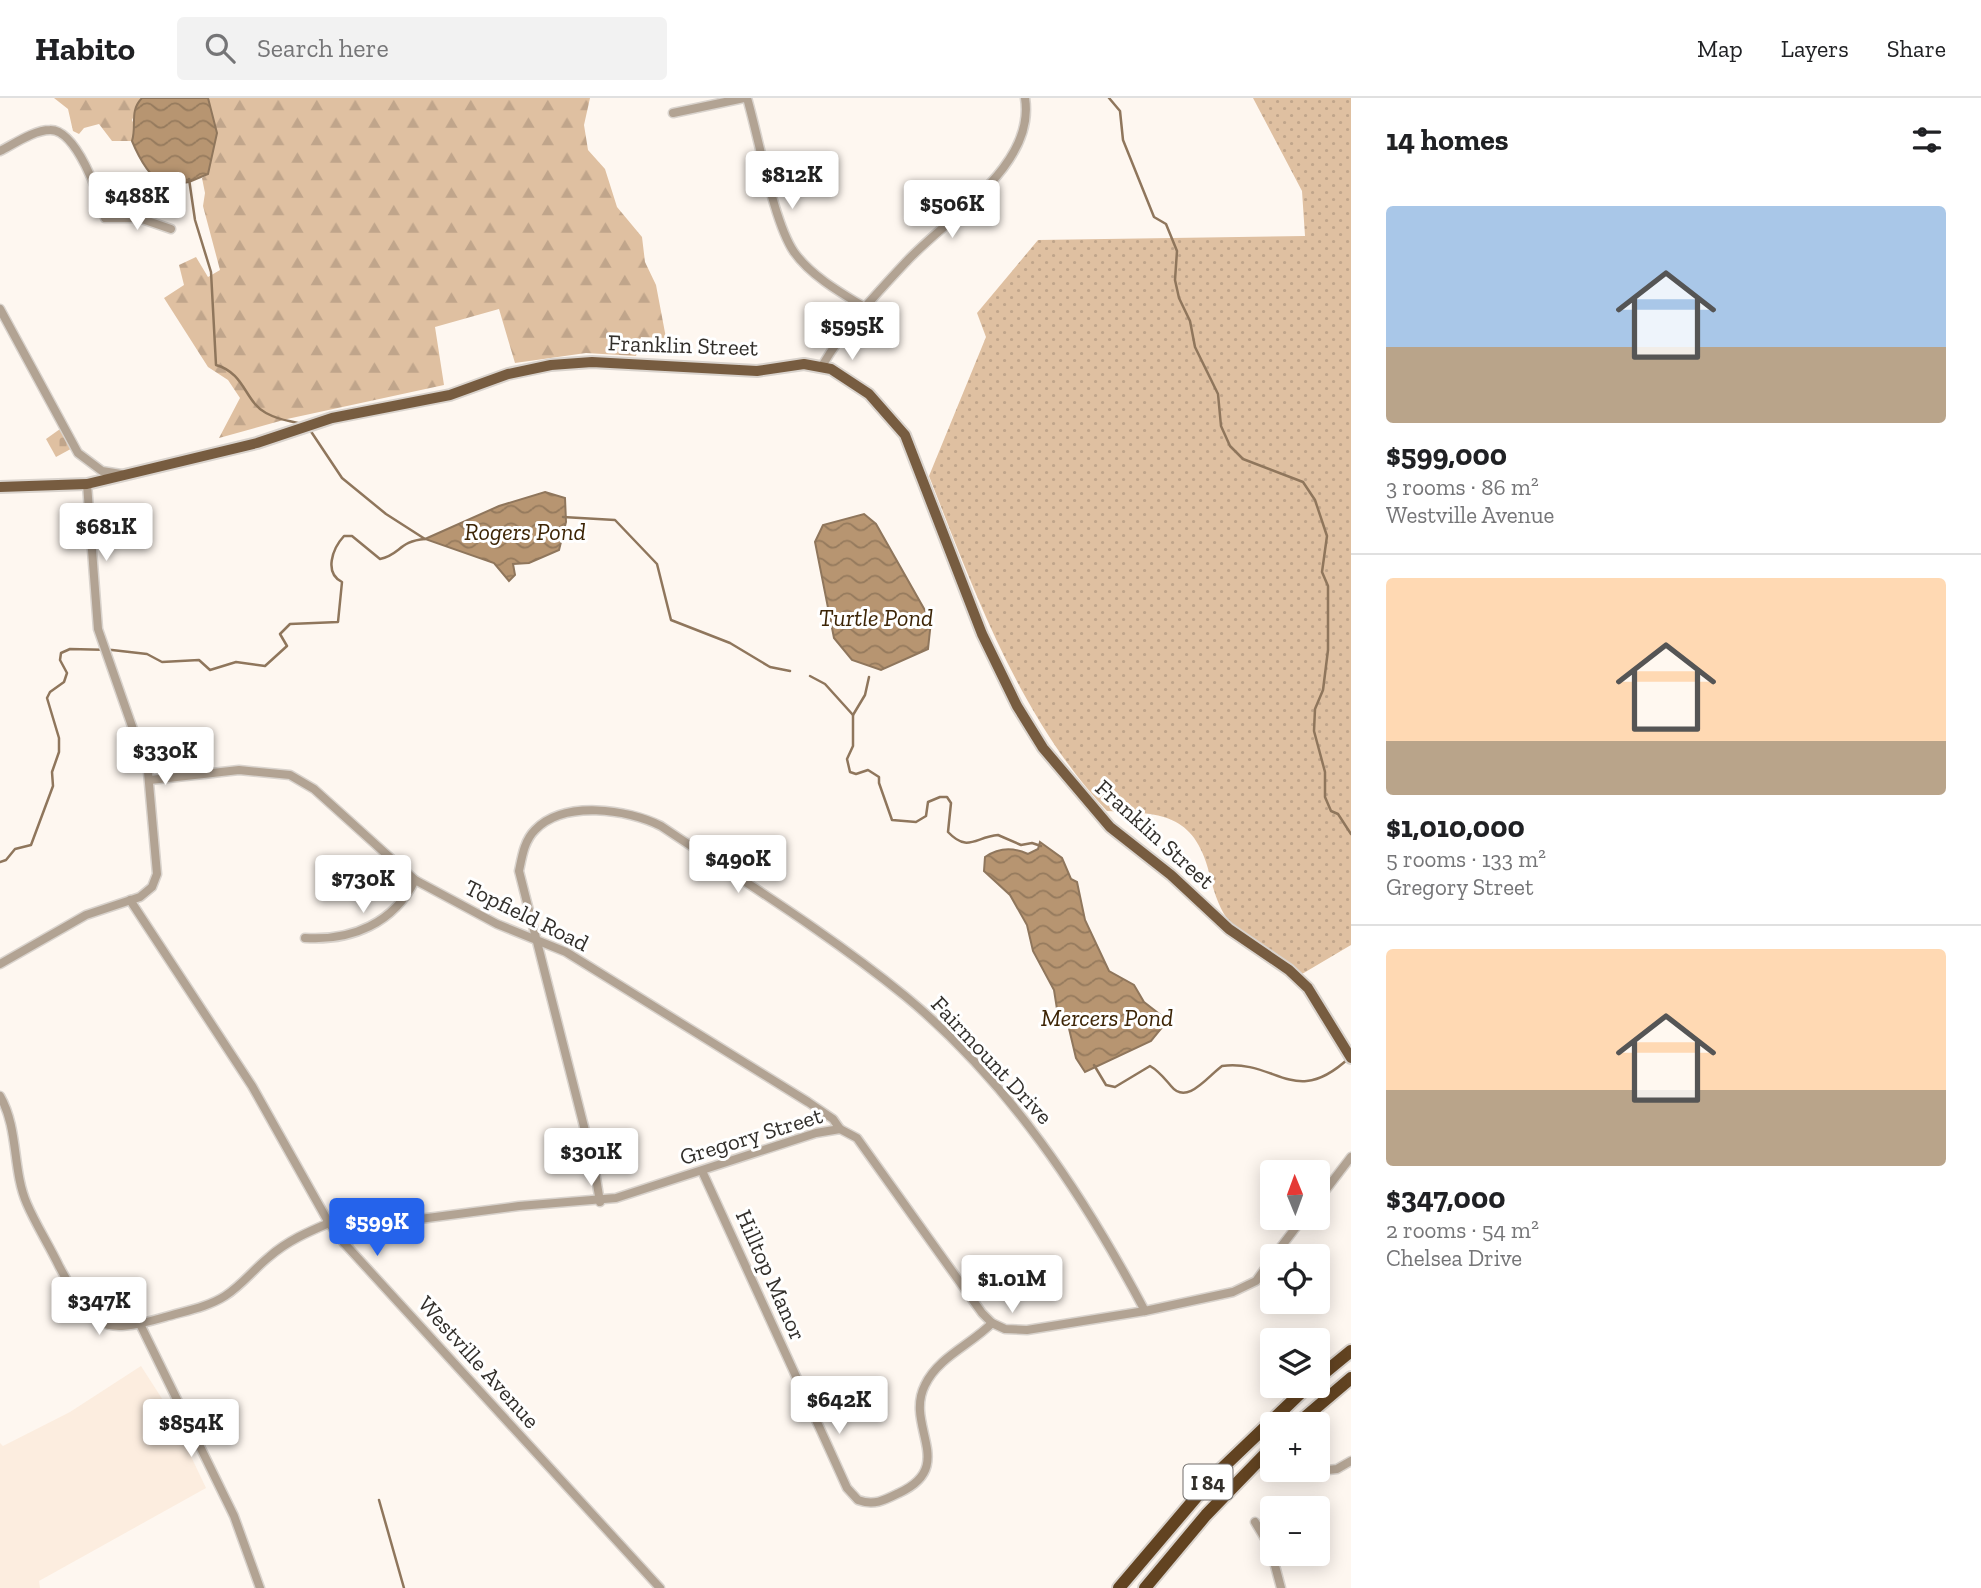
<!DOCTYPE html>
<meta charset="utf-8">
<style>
:root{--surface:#fff;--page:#f2f2f2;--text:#202124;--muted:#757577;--line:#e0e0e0;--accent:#2563eb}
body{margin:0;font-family:"Zilla Slab",serif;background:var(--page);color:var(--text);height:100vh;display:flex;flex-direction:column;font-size:26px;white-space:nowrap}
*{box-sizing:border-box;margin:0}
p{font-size:23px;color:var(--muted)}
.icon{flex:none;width:38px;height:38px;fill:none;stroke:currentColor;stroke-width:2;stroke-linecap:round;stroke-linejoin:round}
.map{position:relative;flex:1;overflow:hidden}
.drawer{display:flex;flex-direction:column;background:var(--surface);width:630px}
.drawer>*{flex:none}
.needle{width:46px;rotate:359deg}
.buttons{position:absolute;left:1260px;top:1062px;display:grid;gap:14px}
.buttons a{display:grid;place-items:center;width:70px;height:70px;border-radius:7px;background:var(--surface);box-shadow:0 4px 18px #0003;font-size:35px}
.price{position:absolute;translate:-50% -60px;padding:0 16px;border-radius:7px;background:#fff;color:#222;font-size:23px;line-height:46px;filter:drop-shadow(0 2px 4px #0008)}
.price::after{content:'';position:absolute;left:50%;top:42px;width:21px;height:16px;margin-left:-10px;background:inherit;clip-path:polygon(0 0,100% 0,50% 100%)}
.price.on{background:var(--accent);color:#fff}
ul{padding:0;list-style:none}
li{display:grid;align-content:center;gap:14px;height:371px;padding:0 35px}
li+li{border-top:2px solid var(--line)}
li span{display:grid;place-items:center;height:217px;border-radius:7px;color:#555}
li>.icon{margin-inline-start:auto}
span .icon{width:126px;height:126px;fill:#fffc;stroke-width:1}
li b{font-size:30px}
h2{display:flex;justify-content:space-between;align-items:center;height:84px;padding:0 35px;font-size:30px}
header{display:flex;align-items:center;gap:42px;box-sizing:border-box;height:98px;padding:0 35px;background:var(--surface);border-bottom:2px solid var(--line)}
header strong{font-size:33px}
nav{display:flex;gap:38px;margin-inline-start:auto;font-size:24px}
.search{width:490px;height:63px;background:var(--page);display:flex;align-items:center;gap:18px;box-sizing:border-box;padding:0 24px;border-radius:7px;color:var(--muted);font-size:26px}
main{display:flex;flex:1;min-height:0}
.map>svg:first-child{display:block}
</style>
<header>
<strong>Habito</strong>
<div class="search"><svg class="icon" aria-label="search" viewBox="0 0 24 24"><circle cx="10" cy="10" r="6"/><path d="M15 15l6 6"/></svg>Search here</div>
<nav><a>Map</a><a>Layers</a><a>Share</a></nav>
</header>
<main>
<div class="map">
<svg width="1351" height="1490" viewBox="0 0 1351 1490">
<defs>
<pattern id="grass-dots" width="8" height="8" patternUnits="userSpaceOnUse" patternTransform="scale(1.75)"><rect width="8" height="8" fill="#dfc0a1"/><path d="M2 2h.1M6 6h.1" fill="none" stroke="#c0a58b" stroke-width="1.8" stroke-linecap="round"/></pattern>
<pattern id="forest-firs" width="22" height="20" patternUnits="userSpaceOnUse" patternTransform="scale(1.75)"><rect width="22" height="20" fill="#dfc0a1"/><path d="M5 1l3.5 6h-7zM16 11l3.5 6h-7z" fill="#c0a58b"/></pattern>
<pattern id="cemetery-stones" width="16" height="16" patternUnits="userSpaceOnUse" patternTransform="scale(1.75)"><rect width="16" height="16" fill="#dfc0a1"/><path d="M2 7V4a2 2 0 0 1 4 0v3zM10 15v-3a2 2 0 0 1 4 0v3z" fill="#c0a58b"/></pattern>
<pattern id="water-waves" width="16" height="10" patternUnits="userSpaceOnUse" patternTransform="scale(1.75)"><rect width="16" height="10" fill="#b79571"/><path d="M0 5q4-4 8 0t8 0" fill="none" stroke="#957a5d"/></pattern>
</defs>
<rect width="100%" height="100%" fill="#fef7f0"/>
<polygon fill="#fceddf" points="141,1268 168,1310 206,1390 39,1483 40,1490 0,1490 0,1345 3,1348 70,1314"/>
<path fill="url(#grass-dots)" d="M1253,0h98v847l-49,29c-22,-16 -52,-31 -71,-51 -10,-10 -17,-30 -20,-44 -15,-64 -45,-66 -104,-68 -88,-94 -132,-218 -178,-335l57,-139 -9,-24 61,-73 267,-4 -3,-45z"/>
<g fill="url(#forest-firs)">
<polygon points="54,0 142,0 132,22 136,31 132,43 112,43 99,26 84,30 79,36 73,33 68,11"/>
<polygon points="208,0 590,0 584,27 588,52 605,71 617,109 642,139 645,164 656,187 666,240 641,239 636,258 586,255 515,265 499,211 435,229 444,287 287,321 219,340 240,300 228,282 208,269 164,200 184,187 179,167 196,159 208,179 220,172 203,108 205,95 202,80 208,76 217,35"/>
</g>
<polygon fill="url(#cemetery-stones)" points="67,326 78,347 56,359 46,341"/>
<g fill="url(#water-waves)" stroke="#8f765c" stroke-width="2">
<path d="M142,0h66l9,35 -9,41 -19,8 -25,4c-16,-11 -25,-28 -32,-45 5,-16 -3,-30 10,-43z"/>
<polygon points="545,394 565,400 566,424 559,452 529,465 513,466 515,477 509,483 494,465 425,441 499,408"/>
<polygon points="864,416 876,426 931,523 928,551 881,572 852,562 834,540 815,444 823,427"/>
<path d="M1040,744l22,16 9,21 6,3 8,38 24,51 25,14 10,17 18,14 2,9 -13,16 -66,31 -9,-14 -9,-38 -10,-11 -3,-19 -21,-39 -6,-26 -17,-30 -26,-24 1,-14c13,-9 28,-10 43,-3l10,-5z"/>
</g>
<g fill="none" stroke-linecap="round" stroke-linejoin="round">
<g stroke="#8f765c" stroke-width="2.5">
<polyline points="1109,0 1120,13 1123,42 1154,119 1166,126 1177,153 1175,182 1179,200 1190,223 1195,249 1218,296 1221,328 1230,348 1243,361 1303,384 1315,402 1327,438 1322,474 1328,488 1328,552 1323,592 1315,611 1314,633 1325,674 1325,699 1331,713 1338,716 1351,736"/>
<path d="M189,81l6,41 16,52 5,93c29,8 29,37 50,48 15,8 21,7 36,11"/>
<polyline points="310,332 342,380 386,416 425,441"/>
<polyline points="563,419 615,422 657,466 671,522 730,545 770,569 790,573"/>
<polyline points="810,578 825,586 853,617"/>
<path d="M869,579l-4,18 -12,20v31l-6,13 3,13 6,2 12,-4 11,7v6l13,37 24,2 10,-6 2,-14 12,-5h7l4,6 -3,29c20,21 27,5 50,3l23,10 11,-2 9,3"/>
<path d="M0,764l6,-2 9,-11 16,-4 22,-59 -1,-14 7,-20v-14l-12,-40 3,-6 14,-10 3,-9 -7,-13 1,-7 9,-4 42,1 35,4 15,8 37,-2 11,10 26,-8 29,4 22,-20 -7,-12 10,-10 48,-2 4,-40c-18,-9 -10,-33 2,-46h8l28,23c20,-4 19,-18 45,-20"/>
<path d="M1094,967l12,20 9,2 35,-21c9,5 14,12 21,20 16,20 37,-10 51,-20 55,-7 72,43 127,-8"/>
<polyline points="379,1402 404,1490"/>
</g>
<defs>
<g id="minor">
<path d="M747,0c12,40 26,123 47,154 17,24 47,41 72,56"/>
<polyline points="673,15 744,0"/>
<path d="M0,53c14,-7 34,-21 50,-21 26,-1 50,66 55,88h34l32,11"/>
<polyline points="0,211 78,355 102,373 121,376"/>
<path d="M822,268c22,-38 55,-73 85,-105 41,-44 129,-95 118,-163"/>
<polyline points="150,682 239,672 290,677 314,691 415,782 497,826 566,854 808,1004 833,1021 840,1031"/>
<polyline points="130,802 252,988 329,1125 344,1145 660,1490"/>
<path d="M305,840c47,3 89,-15 110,-58"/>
<polyline points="0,866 86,817 140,799 152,789 157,776 148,674 98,531 87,386"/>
<path d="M0,998c19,33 12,74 27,108 9,21 22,41 32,62 32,59 38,71 106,51 20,-6 43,-10 60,-21 17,-11 29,-27 44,-39 18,-16 39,-25 60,-34"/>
<path d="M702,1073l125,273 20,44 11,12c16,6 27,0 41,-7 59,-27 5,-67 26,-108 13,-28 47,-41 67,-62"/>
<polyline points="1318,1102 1351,1059"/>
<path d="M600,1104l-6,-36 -75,-295c3,-14 5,-30 16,-41 29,-30 92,-21 126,-4 82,55 167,107 244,170 103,85 178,198 240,315"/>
<polyline points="344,1145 366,1134 412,1122 519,1108 616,1100 816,1035 840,1031 857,1040 982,1215 992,1225 1005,1231 1027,1232 1145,1213 1233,1194 1256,1183 1272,1161"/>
<polyline points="1274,1158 1303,1120"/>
<polyline points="140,1226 234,1418 260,1490"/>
<polyline points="1319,1373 1337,1371 1351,1363"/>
<polyline points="1255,1424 1270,1449 1281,1490"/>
</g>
<polyline id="major" points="0,389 87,386 257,345 332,320 450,297 508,276 551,267 592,264 757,273 804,266 831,271 869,296 905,337 982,536 1017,608 1043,650 1110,729 1171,777 1229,831 1289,872 1308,890 1351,960"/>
<g id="highway">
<polyline points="1318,1280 1351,1253"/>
<polyline points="1297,1326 1351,1280"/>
<polyline points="1119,1490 1215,1377 1308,1288"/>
<polyline points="1145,1490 1206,1417 1272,1349"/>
</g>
</defs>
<use href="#minor" stroke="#d9d3cd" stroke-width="11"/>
<use href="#major" stroke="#d9d3cd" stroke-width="14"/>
<use href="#highway" stroke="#d9d3cd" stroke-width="16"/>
<use href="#minor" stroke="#b2a393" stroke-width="8"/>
<use href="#major" stroke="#775c40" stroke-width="10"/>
<use href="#highway" stroke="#624321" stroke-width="12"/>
</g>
<g text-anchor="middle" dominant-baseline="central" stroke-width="6" stroke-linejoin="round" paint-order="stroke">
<rect fill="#fff" stroke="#706d6b" stroke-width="2" x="1183.5" y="1366.5" width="49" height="35" rx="5"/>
<g font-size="21" font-weight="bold" fill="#322f2b">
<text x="1208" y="1384">I 84</text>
</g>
<g font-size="23" fill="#322f2b" stroke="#fff">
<text transform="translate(683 247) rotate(2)">Franklin Street</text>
<text transform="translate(1155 736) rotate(42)">Franklin Street</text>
<text transform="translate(527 817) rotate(26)">Topfield Road</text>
<text transform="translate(992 962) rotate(47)">Fairmount Drive</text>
<text transform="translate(751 1038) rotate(-17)">Gregory Street</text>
<text transform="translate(771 1177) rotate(66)">Hilltop Manor</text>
<text transform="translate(479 1264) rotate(48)">Westville Avenue</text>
</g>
<g font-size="24" font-style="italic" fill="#3c2405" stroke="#fff">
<text x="525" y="433">Rogers Pond</text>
<text x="876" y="519">Turtle Pond</text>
<text x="1107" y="919">Mercers Pond</text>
</g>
</g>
</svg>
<div class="buttons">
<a><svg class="needle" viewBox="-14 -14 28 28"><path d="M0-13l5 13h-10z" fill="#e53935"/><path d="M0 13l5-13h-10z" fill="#757577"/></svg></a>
<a><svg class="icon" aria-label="locate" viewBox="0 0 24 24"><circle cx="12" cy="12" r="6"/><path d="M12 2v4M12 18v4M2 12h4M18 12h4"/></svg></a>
<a><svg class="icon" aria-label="layers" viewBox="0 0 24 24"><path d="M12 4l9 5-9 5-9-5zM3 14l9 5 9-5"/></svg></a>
<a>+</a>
<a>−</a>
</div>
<b class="price" style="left:792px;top:113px">$812K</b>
<b class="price" style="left:137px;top:134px">$488K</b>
<b class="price" style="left:952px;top:142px">$506K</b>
<b class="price" style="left:852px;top:264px">$595K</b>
<b class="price" style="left:106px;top:465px">$681K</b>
<b class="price" style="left:165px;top:689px">$330K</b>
<b class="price" style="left:738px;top:797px">$490K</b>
<b class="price" style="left:363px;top:817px">$730K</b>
<b class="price" style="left:591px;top:1090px">$301K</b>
<b class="price on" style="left:377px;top:1160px">$599K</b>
<b class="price" style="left:1012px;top:1217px">$1.01M</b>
<b class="price" style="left:99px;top:1239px">$347K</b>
<b class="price" style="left:839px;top:1338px">$642K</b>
<b class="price" style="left:191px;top:1361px">$854K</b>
</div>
<section class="drawer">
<h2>14 homes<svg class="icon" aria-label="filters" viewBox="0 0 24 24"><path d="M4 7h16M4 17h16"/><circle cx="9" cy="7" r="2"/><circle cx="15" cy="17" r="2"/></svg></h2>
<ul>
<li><span style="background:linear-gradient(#a9c7e8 65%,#b9a48a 0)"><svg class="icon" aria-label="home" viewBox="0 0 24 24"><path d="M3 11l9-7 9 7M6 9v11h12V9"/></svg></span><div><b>$599,000</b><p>3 rooms · 86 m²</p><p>Westville Avenue</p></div></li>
<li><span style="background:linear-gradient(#ffd9b3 75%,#b9a48a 0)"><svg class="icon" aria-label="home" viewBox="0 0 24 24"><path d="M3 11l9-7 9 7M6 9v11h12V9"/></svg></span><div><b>$1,010,000</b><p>5 rooms · 133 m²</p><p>Gregory Street</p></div></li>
<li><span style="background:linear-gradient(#ffd9b3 65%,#b9a48a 0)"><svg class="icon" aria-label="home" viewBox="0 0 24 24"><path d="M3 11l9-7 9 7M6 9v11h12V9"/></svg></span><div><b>$347,000</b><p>2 rooms · 54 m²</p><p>Chelsea Drive</p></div></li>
</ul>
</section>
</main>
